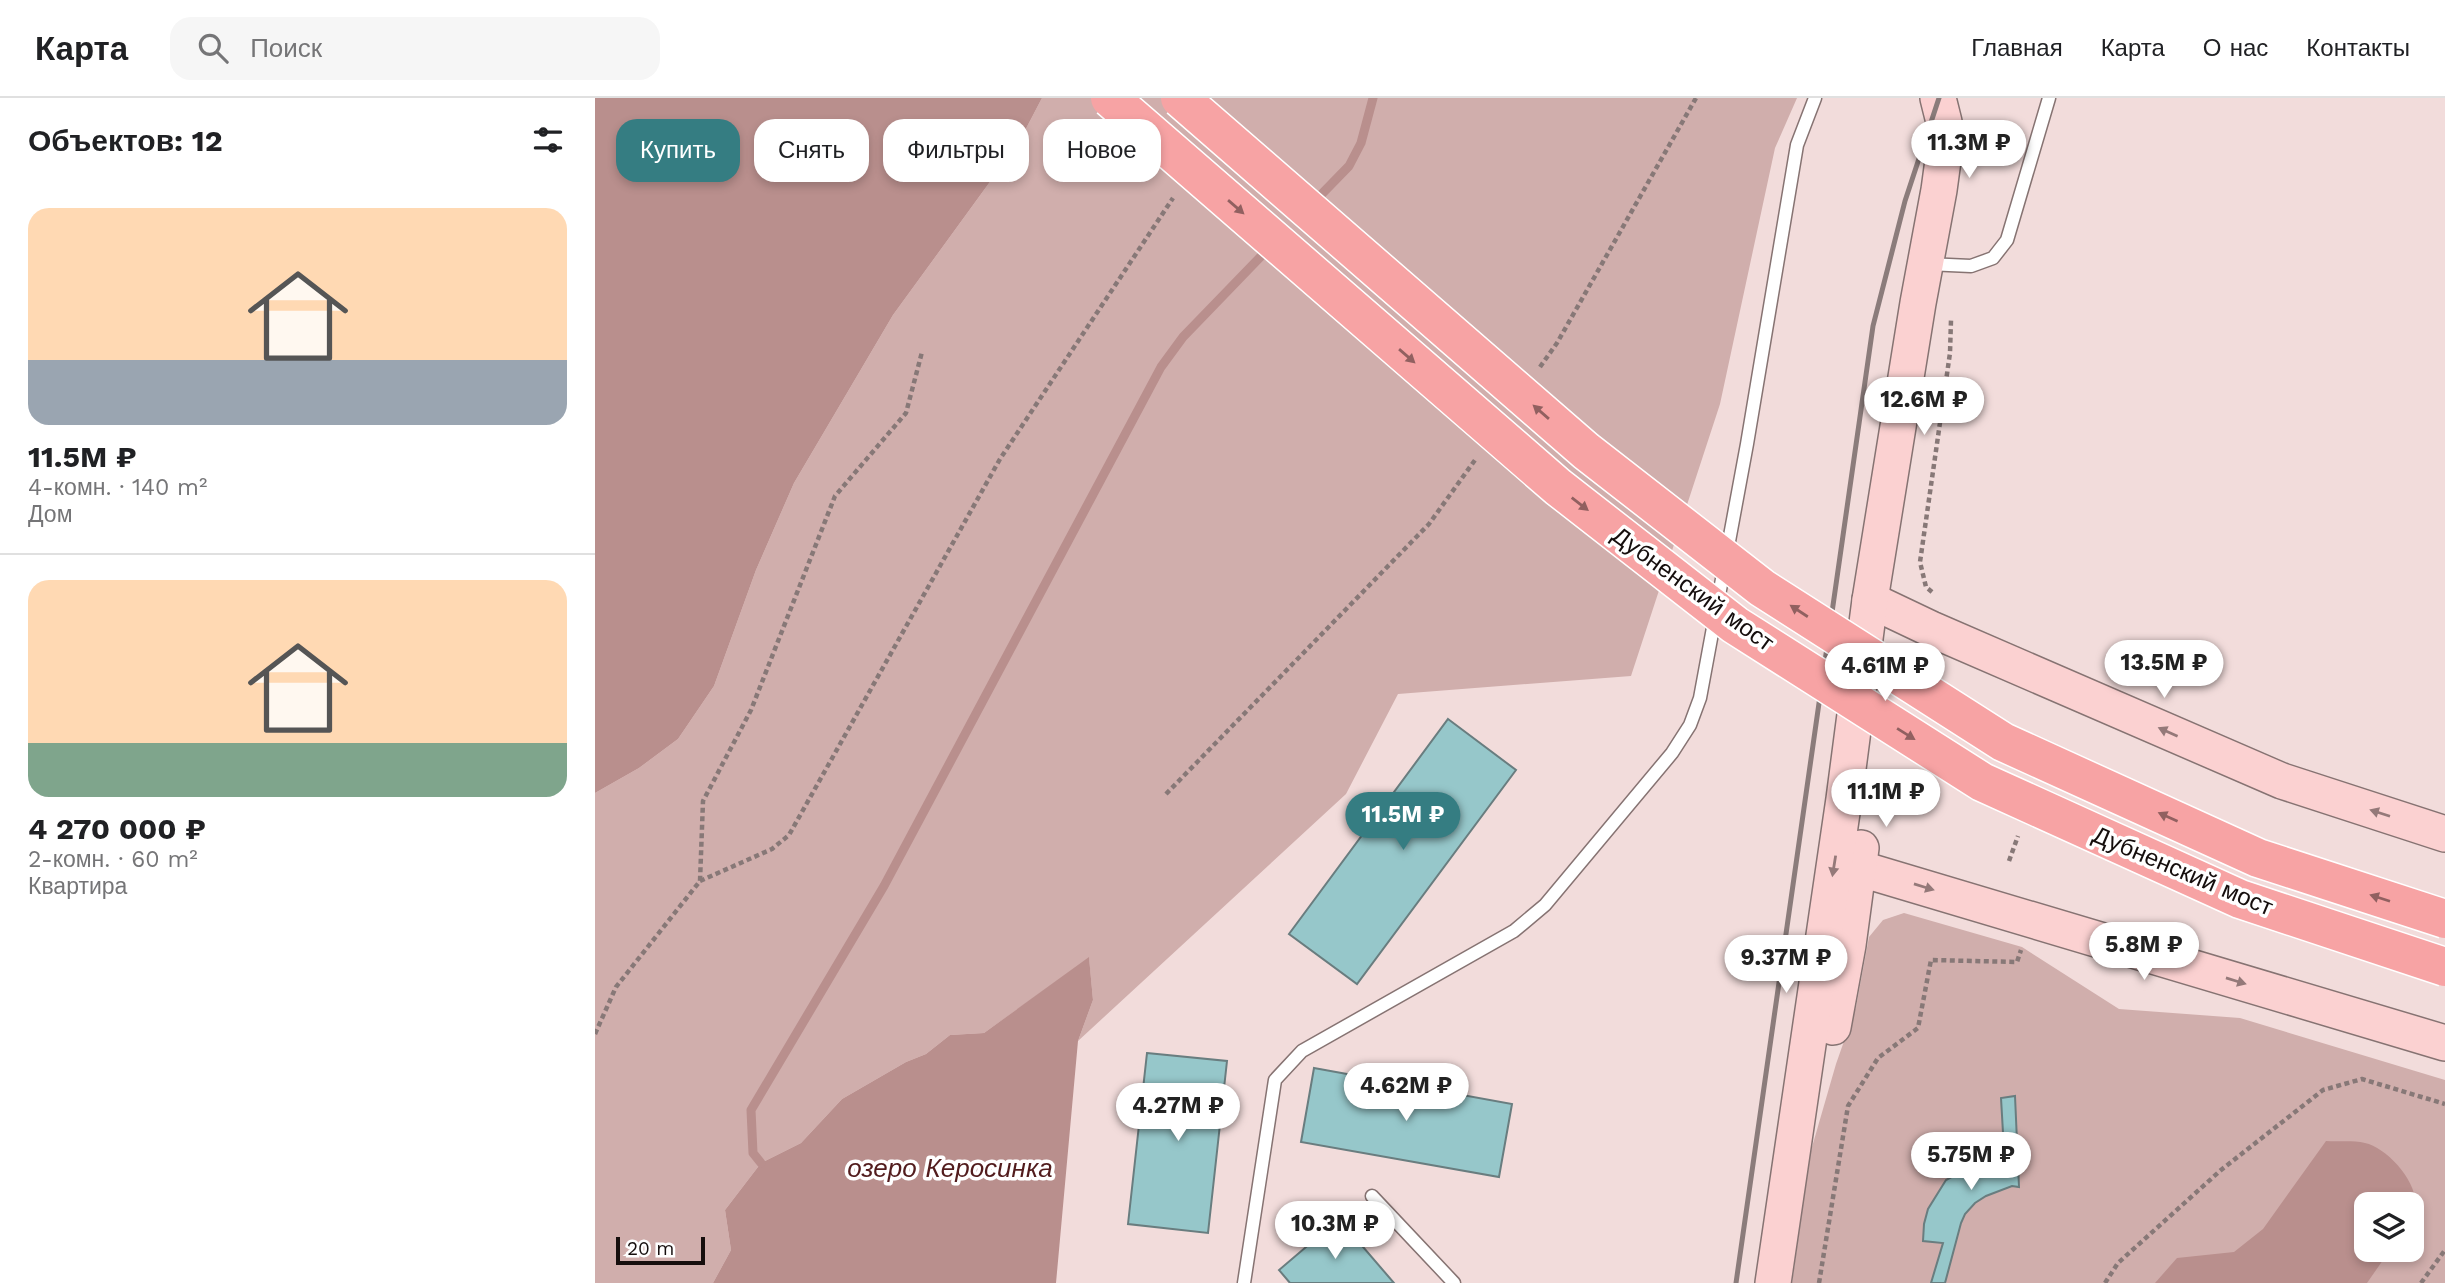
<!DOCTYPE html>
<html lang="ru">
<meta charset="utf-8">
<style>
:root{--surface:#fff;--page:#f6f6f6;--text:#202124;--muted:#757577;--line:#e0e0e0;--accent:#357d82}
body{margin:0;font-family:"Work Sans",sans-serif;background:var(--page);color:var(--text);height:100vh;display:flex;flex-direction:column;font-size:26px;white-space:nowrap}
*{box-sizing:border-box;margin:0}
p{font-size:23px;color:var(--muted)}
.icon{flex:none;width:38px;height:38px;fill:none;stroke:currentColor;stroke-width:2;stroke-linecap:round;stroke-linejoin:round}
.map{position:relative;flex:1;overflow:hidden}
.panel{display:flex;flex-direction:column;background:var(--surface);width:595px}
.panel>*{flex:none}
.guide{position:absolute;left:21px;top:21px;width:665px;height:63px;display:flex;gap:14px}
.buttons{position:absolute;left:1759px;top:1094px;display:grid;gap:14px}
.buttons a{display:grid;place-items:center;width:70px;height:70px;border-radius:14px;background:var(--surface);box-shadow:0 4px 10px #0003;font-size:35px}
.scale{position:absolute;left:21px;bottom:18px;width:89px;box-sizing:border-box;padding-left:7px;border:4px solid #150e0d;border-top:0;font-size:19px;line-height:24px;white-space:nowrap;color:#150e0d;-webkit-text-stroke:5px #fff;paint-order:stroke}
.price{position:absolute;translate:-50% -60px;padding:0 16px;border-radius:24px;background:#fff;color:#222;font-size:23px;line-height:46px;filter:drop-shadow(0 2px 4px #0008)}
.price::after{content:'';position:absolute;left:50%;top:42px;width:21px;height:16px;margin-left:-10px;background:inherit;clip-path:polygon(0 0,100% 0,50% 100%)}
.price.current{background:var(--accent);color:#fff}
ul{padding:0;list-style:none}
li{display:grid;align-content:center;gap:14px;height:371px;padding:0 28px}
li+li{border-top:2px solid var(--line)}
li span{display:grid;place-items:center;height:217px;border-radius:21px;color:#555}
li>.icon{margin-inline-start:auto}
span .icon{width:126px;height:126px;fill:#fffc;stroke-width:1}
li b{font-size:30px}
h2{display:flex;justify-content:space-between;align-items:center;height:84px;padding:0 28px;font-size:30px}
.chip{padding:0 24px;border-radius:21px;background:var(--surface);box-shadow:0 4px 10px #0003;font-size:24px;line-height:63px}
.chip.current{background:var(--accent);color:#fff}
header{display:flex;align-items:center;gap:42px;box-sizing:border-box;height:98px;padding:0 35px;background:var(--surface);border-bottom:2px solid var(--line)}
header strong{font-size:33px}
nav{display:flex;gap:38px;margin-inline-start:auto;font-size:24px}
.search{width:490px;height:63px;background:var(--page);display:flex;align-items:center;gap:18px;box-sizing:border-box;padding:0 24px;border-radius:21px;color:var(--muted);font-size:26px}
main{display:flex;flex:1;min-height:0}
.map>svg:first-child{display:block}
</style>
<header>
<strong>Карта</strong>
<div class="search"><svg class="icon" aria-label="search" viewBox="0 0 24 24"><circle cx="10" cy="10" r="6"/><path d="M15 15l6 6"/></svg>Поиск</div>
<nav><a>Главная</a><a>Карта</a><a>О нас</a><a>Контакты</a></nav>
</header>
<main>
<section class="panel">
<h2>Объектов: 12<svg class="icon" aria-label="filters" viewBox="0 0 24 24"><path d="M4 7h16M4 17h16"/><circle cx="9" cy="7" r="2"/><circle cx="15" cy="17" r="2"/></svg></h2>
<ul>
<li><span style="background:linear-gradient(#ffd9b3 70%,#9aa5b1 0)"><svg class="icon" aria-label="home" viewBox="0 0 24 24"><path d="M3 11l9-7 9 7M6 9v11h12V9"/></svg></span><div><b>11.5M ₽</b><p>4-комн. · 140 m²</p><p>Дом</p></div></li>
<li><span style="background:linear-gradient(#ffd9b3 75%,#7fa58c 0)"><svg class="icon" aria-label="home" viewBox="0 0 24 24"><path d="M3 11l9-7 9 7M6 9v11h12V9"/></svg></span><div><b>4 270 000 ₽</b><p>2-комн. · 60 m²</p><p>Квартира</p></div></li>
</ul>
</section>
<div class="map">
<svg width="1850" height="1185" viewBox="0 0 1850 1185">
<rect width="100%" height="100%" fill="#f2dcdb"/>
<g fill="#d0aeac" fill-rule="evenodd">
<polygon points="447,0 1202,0 1180,50 1125,306 1036,578 803,596 751,696 483,943 498,902 494,860 389,935 355,937 331,956 311,964 247,1001 206,1045 166,1065 130,1112 136,1152 118,1185 0,1185 0,695 44,670 83,641 119,588 161,472 199,385 298,217 424,44"/>
<path d="M1309,815l118,34 97,62 121,9 205,62v203h-653l18,-129 26,-90 20,-57 13,-70 14,-17zM1771,1106h45v46h-45z"/>
</g>
<g fill="#b98f8d">
<polygon points="0,0 447,0 424,44 298,217 199,385 161,472 119,588 83,641 44,670 0,695"/>
<polygon points="494,859 498,902 483,943 461,1185 118,1185 136,1152 130,1112 166,1065 206,1045 247,1001 311,964 331,956 355,937 389,935"/>
<path d="M1731,1043c12,1 27,-1 39,2 24,5 62,48 47,72l-1,-11h-45v46h24l-23,33h-212l22,-25 57,-6 29,-23z"/>
</g>
<g fill="none" stroke-linecap="round" stroke-linejoin="round">
<g stroke="#b98f8d" stroke-width="9">
<polyline points="718,105 754,68 766,45 778,0"/>
<polyline points="166,1065 158,1055 156,1012 289,788 566,269 588,239 674,150"/>
</g>
</g>
<g fill="#96c7ca" stroke="#697d7f" stroke-width="2">
<polygon points="853,621 921,672 762,886 694,836"/>
<polygon points="552,955 632,963 613,1135 533,1126"/>
<polygon points="719,970 917,1006 904,1079 706,1044"/>
<polygon points="1420,998 1424,1089 1417,1088 1391,1098 1380,1105 1370,1116 1366,1125 1350,1185 1336,1185 1348,1145 1328,1143 1329,1126 1333,1111 1351,1082 1391,1060 1404,1058 1409,1052 1406,1000"/>
<polygon points="744,1121 799,1185 695,1185 684,1172"/>
</g>
<g fill="none" stroke-linecap="round" stroke-linejoin="round">
<defs>
<g id="service">
<polyline points="1332,166 1376,168 1398,160 1412,142 1454,0"/>
<polyline points="777,1098 859,1185"/>
<polyline points="649,1185 680,982 707,953 919,833 950,807 1077,655 1095,627 1105,600 1152,346 1202,47 1220,0"/>
</g>
<g id="secondary">
<polyline points="1275,502 1336,531 1687,683 1850,736"/>
<polyline points="1263,770 1850,945"/>
<polyline points="1238,929 1253,847 1266,750"/>
<polyline points="1178,1185 1249,701 1275,502 1323,205 1344,92 1350,48 1349,24 1343,0"/>
</g>
</defs>
<use href="#service" stroke="#867372" stroke-width="15"/>
<use href="#secondary" stroke="#867372" stroke-width="38"/>
<g stroke="#877877" stroke-width="4.5" stroke-dasharray="5 3.5" stroke-linecap="butt">
<polyline points="945,269 962,245 1101,0"/>
<polyline points="1337,494 1331,489 1325,464 1355,255 1356,222"/>
<polyline points="571,696 834,426 880,362"/>
<polyline points="1414,763 1423,738"/>
<polyline points="105,783 177,751 194,737 405,361 578,100"/>
<polyline points="0,936 21,889 105,783 108,703 156,612 240,398 311,315 327,254"/>
<polyline points="1224,1185 1253,1008 1283,960 1323,930 1336,862 1422,864 1426,852"/>
<polyline points="1510,1185 1523,1165 1626,1072 1728,992 1767,981 1850,1006"/>
<polyline points="1826,1185 1850,1152"/>
</g>
<use href="#service" stroke="#fff" stroke-width="12"/>
<use href="#secondary" stroke="#fbd1d1" stroke-width="35"/>
<polyline stroke="#8b7c7b" stroke-width="5" points="1141,1185 1278,228 1310,103 1344,0"/>
<defs>
<g id="primary-bridge">
<polyline points="515,0 963,389 1140,527 1387,684 1645,801 1850,869"/>
<polyline points="585,0 991,353 1167,490 1408,644 1663,760 1850,821"/>
</g>
</defs>
<use href="#primary-bridge" stroke="#fff" stroke-width="41" stroke-linecap="butt"/>
<use href="#primary-bridge" stroke="#f7a3a4" stroke-width="38"/>
</g>
<defs><path id="oneway-solid" d="M-6-.8H1V-3.2L6.5 0L1 3.2V.8H-6Z" transform="scale(1.75)"/></defs>
<g fill="#916060">
<use href="#oneway-solid" transform="translate(641 109) rotate(41)"/>
<use href="#oneway-solid" transform="translate(812 258) rotate(41)"/>
<use href="#oneway-solid" transform="translate(946 314) rotate(-139)"/>
<use href="#oneway-solid" transform="translate(985 406) rotate(38)"/>
<use href="#oneway-solid" transform="translate(1204 513) rotate(-147)"/>
<use href="#oneway-solid" transform="translate(1311 636) rotate(32)"/>
<use href="#oneway-solid" transform="translate(1573 719) rotate(-156)"/>
<use href="#oneway-solid" transform="translate(1785 800) rotate(-162)"/>
</g>
<g fill="#947979">
<use href="#oneway-solid" transform="translate(1573 634) rotate(-156)"/>
<use href="#oneway-solid" transform="translate(1785 715) rotate(-162)"/>
<use href="#oneway-solid" transform="translate(1239 768) rotate(99)"/>
<use href="#oneway-solid" transform="translate(1329 789) rotate(17)"/>
<use href="#oneway-solid" transform="translate(1641 883) rotate(17)"/>
</g>
<g text-anchor="middle" dominant-baseline="central" stroke-width="7" stroke-linejoin="round" paint-order="stroke">
<g font-size="24" fill="#150e0d" stroke="#fff">
<text transform="translate(1098 491) rotate(36)">Дубненский мост</text>
<text transform="translate(1588 773) rotate(23)">Дубненский мост</text>
</g>
<g font-size="26" font-style="italic" fill="#521c1d" stroke="#fff">
<text x="355" y="1070">озеро Керосинка</text>
</g>
</g>
</svg>
<div class="buttons">
<a><svg class="icon" aria-label="layers" viewBox="0 0 24 24"><path d="M12 4l9 5-9 5-9-5zM3 14l9 5 9-5"/></svg></a>
</div>
<div class="scale">20 m</div>
<b class="price" style="left:1374px;top:82px">11.3M ₽</b>
<b class="price" style="left:1329px;top:339px">12.6M ₽</b>
<b class="price" style="left:1569px;top:602px">13.5M ₽</b>
<b class="price" style="left:1290px;top:605px">4.61M ₽</b>
<b class="price" style="left:1291px;top:731px">11.1M ₽</b>
<b class="price current" style="left:808px;top:754px">11.5M ₽</b>
<b class="price" style="left:1549px;top:884px">5.8M ₽</b>
<b class="price" style="left:1191px;top:897px">9.37M ₽</b>
<b class="price" style="left:811px;top:1025px">4.62M ₽</b>
<b class="price" style="left:583px;top:1045px">4.27M ₽</b>
<b class="price" style="left:1376px;top:1094px">5.75M ₽</b>
<b class="price" style="left:740px;top:1163px">10.3M ₽</b>
<div class="guide">
<a class="chip current">Купить</a>
<a class="chip">Снять</a>
<a class="chip">Фильтры</a>
<a class="chip">Новое</a>
</div>
</div>
</main>
